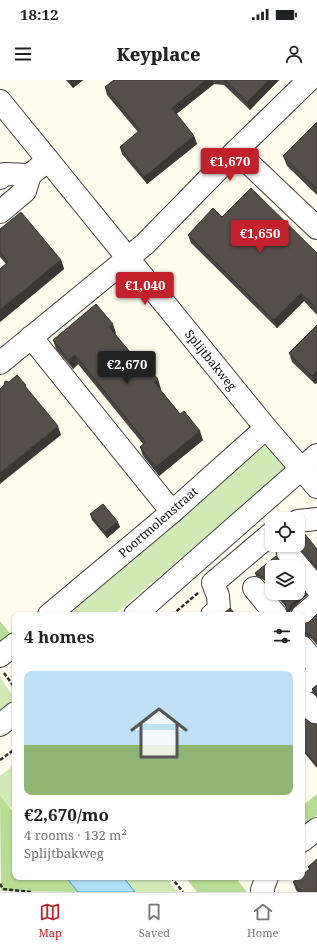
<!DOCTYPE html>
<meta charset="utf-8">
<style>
:root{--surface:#fff;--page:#f6f6f6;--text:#202124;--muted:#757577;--line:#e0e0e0;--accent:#c2212c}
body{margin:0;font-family:"Noto Serif",serif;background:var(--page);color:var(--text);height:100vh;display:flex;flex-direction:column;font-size:15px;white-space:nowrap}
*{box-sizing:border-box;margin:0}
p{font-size:13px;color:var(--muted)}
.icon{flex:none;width:22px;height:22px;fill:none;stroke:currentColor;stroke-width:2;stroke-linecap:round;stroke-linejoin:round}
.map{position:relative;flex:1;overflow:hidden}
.panel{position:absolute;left:12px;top:532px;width:293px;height:268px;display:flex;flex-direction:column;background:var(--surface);border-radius:8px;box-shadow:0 1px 3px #0004}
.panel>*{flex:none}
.buttons{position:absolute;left:265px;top:432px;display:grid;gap:8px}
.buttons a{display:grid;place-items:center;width:40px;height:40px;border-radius:8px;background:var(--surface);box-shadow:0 1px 3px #0004;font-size:20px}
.price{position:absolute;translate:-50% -34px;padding:0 9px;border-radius:4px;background:var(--accent);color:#fff;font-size:13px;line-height:26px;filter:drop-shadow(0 1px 2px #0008)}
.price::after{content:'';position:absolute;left:50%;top:24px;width:12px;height:9px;margin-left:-6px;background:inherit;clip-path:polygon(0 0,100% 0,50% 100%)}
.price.on{background:#222;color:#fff}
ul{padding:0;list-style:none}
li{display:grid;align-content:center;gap:8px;height:212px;padding:0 12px}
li+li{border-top:1px solid var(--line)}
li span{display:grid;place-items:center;height:124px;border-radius:8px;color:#555}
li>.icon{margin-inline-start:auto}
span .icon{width:72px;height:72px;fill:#fffc;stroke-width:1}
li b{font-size:17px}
h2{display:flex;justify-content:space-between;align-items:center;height:48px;padding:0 12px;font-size:17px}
.status{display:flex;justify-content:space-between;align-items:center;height:28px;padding:0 20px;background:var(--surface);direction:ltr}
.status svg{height:11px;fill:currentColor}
header{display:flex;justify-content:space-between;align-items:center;height:52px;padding:0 12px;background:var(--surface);font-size:18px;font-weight:800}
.dock{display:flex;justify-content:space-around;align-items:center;height:56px;border-top:1px solid var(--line);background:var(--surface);font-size:11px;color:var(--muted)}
.dock a{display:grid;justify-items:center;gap:2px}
.dock .on{color:var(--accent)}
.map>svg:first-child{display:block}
</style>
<div class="status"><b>18:12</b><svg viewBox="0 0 49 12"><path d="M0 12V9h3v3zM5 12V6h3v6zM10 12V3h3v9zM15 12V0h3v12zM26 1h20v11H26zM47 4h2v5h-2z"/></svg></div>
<header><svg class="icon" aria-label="menu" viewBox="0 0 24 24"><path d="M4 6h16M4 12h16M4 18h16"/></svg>Keyplace<svg class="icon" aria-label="person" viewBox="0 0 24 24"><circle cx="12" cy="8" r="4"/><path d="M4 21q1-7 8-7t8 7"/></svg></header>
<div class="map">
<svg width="317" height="812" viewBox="0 0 317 812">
<rect width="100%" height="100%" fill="#fffbed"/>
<g fill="#d2ebb6">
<polygon points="274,365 286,382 284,391 114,535 64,535 263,367"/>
<polygon points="0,597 15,619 15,621 0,631"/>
<polygon points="15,684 15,724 10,728 0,715 0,696"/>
<polygon points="123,797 165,797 178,812 135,812"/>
</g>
<g fill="#b6dc95">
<polygon points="0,541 12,556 3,564 0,561"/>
<polygon points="317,714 317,735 302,747 302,726"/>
<polygon points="0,715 15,735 15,797 66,797 78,812 1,811"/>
<polygon points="185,797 242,797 238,801 247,812 197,812"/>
</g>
<polygon fill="#b0dff8" stroke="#3597d2" points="66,797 123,797 135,812 78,812"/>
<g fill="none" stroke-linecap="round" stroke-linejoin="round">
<defs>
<g id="minor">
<polyline points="0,21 266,348 317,407"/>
<polyline points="236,71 317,148"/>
<polyline points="0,98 4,94 30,95"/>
<polyline points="0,132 25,111 30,95 48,80"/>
<polyline points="31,257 172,432"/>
<polyline points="0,283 145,164 236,71 309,0"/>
<polyline points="298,441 317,439"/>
<polyline points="288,474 317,508"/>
<polyline points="254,508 276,535"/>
<polyline points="49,535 172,432 266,348"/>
<polyline points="135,535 317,375"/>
<polyline points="212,535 219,529 218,516 213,503 272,453"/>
<polyline points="302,536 317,523"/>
<polyline points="302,567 317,585"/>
<polyline points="0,576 15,564"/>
<polyline points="307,602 317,594"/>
<polyline points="302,627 307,623 317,635"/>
<polyline points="0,645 15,633"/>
<polyline points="302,761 317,749"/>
<polyline points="263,812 262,810 267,797"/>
</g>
</defs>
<use href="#minor" stroke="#404040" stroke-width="24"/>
<g stroke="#2f2f2f" stroke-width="2.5" stroke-dasharray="4 2" stroke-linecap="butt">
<polyline points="172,535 198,513"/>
<polyline points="4,593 15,608"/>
<polyline points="0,680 15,669"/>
<polyline points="171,797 183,812"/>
<polyline points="0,804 3,809 32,812"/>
</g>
<use href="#minor" stroke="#fff" stroke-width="22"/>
</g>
<g fill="#4a433f">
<polygon points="66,0 83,0 73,8"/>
<polygon points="114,0 279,0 250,30 224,5 214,4 176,34 194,56 197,64 147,104 122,74 120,67 138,52 107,15 105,7"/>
<polygon points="317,42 317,115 287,86 283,76"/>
<polygon points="222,137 317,173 317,235 304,221 277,248 191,163 188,155"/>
<polygon points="0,149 61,180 64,189 0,242 0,189 6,184 0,177"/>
<polygon points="317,245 315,304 292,282 289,273"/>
<polygon points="116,253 115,254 135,278 161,309 160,309 180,334 203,360 159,396 143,376 140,367 143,364 78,284 73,289 56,269 53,260"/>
<polygon points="90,434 120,447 107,458 92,440"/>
<polygon points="296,465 317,469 317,490"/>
<polygon points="272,487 272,510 264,500 256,496 255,493"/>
<polygon points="274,513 298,513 307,515 294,527 290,532 290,535 289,535 286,527"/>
<polygon points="317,534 317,565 312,559 304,555 302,553 302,544 303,544 309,542"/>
<polygon points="317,605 317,617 313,613 312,609"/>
<polygon points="302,642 317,644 317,688 302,670"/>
<polygon points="317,779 317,812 298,812 296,810 293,802 309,789 308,787"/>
</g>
<g fill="#3c3733">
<polygon points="70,0 83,0 73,8"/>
<polygon points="206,0 212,0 214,4 174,36 172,28"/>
<polygon points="269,0 279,0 250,30 247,22"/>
<polygon points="194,56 197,64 147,104 144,97"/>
<polygon points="61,180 64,189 0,242 0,230"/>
<polygon points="301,213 304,221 277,248 274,240"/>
<polygon points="113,244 116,253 112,256 109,247"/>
<polygon points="75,275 78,284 73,289 69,280"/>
<polygon points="317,291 317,303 315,304 312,296"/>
<polygon points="158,299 161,309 158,312 154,302"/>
<polygon points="58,346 61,355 0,404 0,393"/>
<polygon points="200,351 203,360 159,396 156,387"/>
<polygon points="118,442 120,447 107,458 105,452"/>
<polygon points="306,512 307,515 294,527 290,532 290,535 289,535 289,529 292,524"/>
</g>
<g fill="#564e49" stroke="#3c3733">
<polygon points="114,0 206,0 172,28 194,56 144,97 120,67 140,50 105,7"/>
<polygon points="225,0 269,0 247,22"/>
<polygon points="317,42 317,109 283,76"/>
<polygon points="251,108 317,173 317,229 301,213 274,240 188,155 213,128 222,137"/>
<polygon points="21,132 61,180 0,230 0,189 8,182 0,172 0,149"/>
<polygon points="96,224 113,244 109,247 135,278 138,276 158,299 154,302 180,334 184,331 200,351 156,387 140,367 146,362 75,275 69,280 53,260"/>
<polygon points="317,245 317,291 312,296 289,273"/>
<polygon points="17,295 26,305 25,306 58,346 0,393 0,309 4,305 5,301 9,302"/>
<polygon points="103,424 118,442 105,452 90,434"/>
<polygon points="304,453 317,469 317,488 297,465 298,465 298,458"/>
<polygon points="276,476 285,487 272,487 272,509 263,497 255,493"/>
<polygon points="298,503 306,512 292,524 289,529 289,535 285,524 276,513 298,513"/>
<polygon points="230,528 236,535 222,535"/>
<polygon points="317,534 317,563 310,555 302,551 302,544 303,544 309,542"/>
<polygon points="317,605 317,614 312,609"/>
<polygon points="306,639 311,643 317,644 317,686 302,668 302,642"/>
<polygon points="317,779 317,812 301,812 293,802 300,797 302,797 302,795 310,789 308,787"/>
</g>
<g text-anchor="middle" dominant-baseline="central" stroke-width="4" stroke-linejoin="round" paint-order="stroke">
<g font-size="12" fill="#0d0d0d" stroke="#fff">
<text transform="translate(211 280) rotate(51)">Splijtbakweg</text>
<text transform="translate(158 442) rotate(-41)">Poortmolenstraat</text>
</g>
</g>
</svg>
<div class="buttons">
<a><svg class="icon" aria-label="locate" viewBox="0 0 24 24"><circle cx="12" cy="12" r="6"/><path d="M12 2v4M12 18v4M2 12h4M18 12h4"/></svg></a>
<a><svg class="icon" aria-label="layers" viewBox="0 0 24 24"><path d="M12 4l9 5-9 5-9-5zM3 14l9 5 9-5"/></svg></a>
</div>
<b class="price" style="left:230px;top:102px">€1,670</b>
<b class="price" style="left:260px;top:174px">€1,650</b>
<b class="price" style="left:145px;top:226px">€1,040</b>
<b class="price on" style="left:127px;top:305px">€2,670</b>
<section class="panel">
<h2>4 homes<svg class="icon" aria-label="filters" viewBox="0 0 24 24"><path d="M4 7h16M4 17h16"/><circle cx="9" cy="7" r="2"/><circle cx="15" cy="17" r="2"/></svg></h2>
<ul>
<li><span style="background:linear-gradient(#bfe0f5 60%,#8fb573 0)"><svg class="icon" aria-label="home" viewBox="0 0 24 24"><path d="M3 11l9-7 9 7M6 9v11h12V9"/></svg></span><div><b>€2,670/mo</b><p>4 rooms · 132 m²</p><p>Splijtbakweg</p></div></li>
</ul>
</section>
</div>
<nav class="dock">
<a class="on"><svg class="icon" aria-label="map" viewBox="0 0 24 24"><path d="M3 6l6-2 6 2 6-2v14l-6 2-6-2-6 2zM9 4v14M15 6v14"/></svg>Map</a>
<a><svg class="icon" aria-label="saved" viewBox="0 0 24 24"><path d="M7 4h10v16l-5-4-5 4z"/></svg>Saved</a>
<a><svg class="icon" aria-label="home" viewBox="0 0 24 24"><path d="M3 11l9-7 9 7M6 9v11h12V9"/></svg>Home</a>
</nav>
